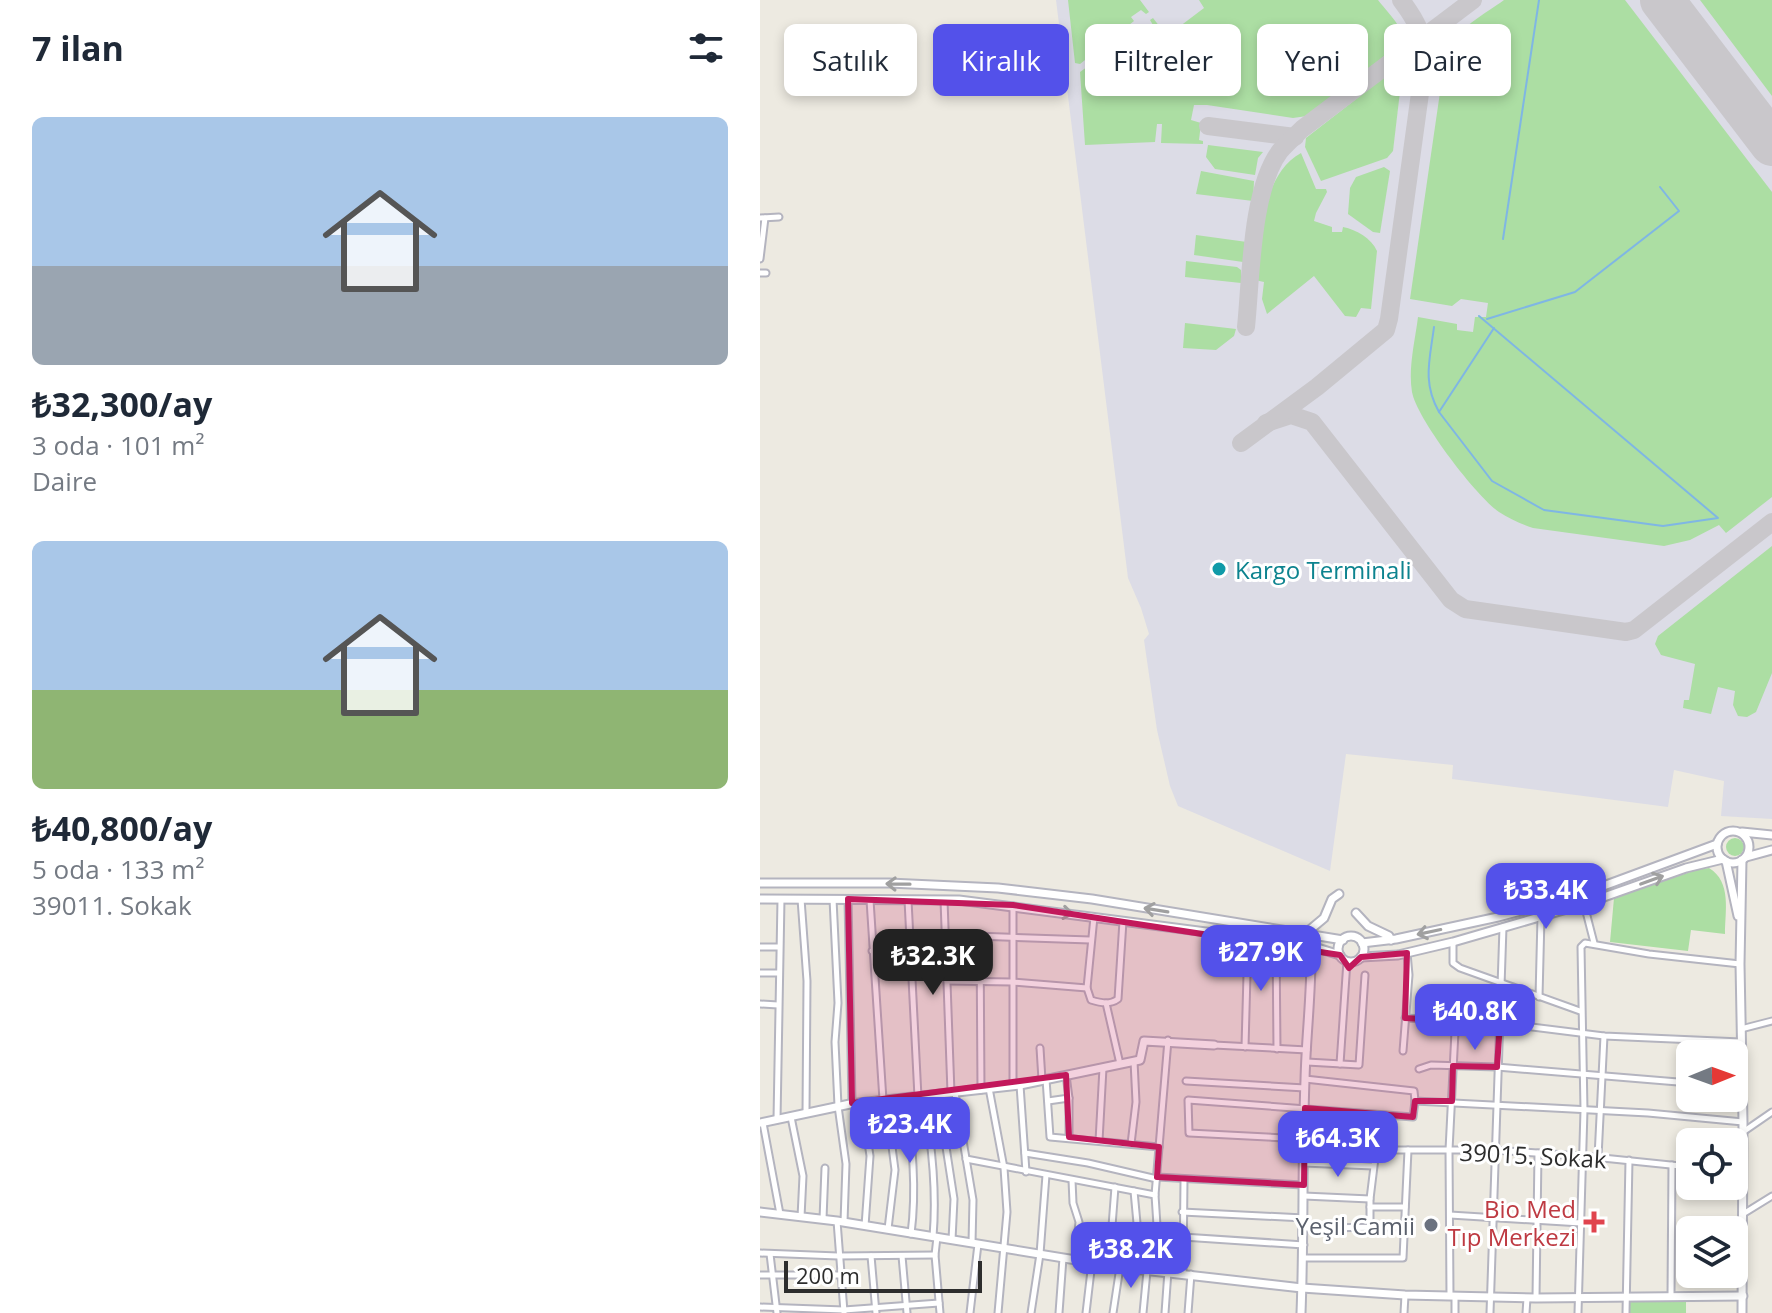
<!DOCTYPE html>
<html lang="tr">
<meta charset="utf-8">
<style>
:root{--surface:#fff;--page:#f2f2f3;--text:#1f2937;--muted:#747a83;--accent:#5351ea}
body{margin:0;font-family:"Open Sans",sans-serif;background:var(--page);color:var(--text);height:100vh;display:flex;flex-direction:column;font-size:30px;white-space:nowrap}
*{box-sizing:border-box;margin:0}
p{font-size:26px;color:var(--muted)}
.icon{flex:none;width:44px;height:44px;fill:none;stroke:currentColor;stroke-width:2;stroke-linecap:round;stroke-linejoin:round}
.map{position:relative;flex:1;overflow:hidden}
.panel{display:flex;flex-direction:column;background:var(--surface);width:760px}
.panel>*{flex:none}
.guide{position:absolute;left:24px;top:24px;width:760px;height:72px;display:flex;gap:16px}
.needle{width:52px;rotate:89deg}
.controls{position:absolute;left:916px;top:1040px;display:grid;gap:16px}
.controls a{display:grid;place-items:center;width:72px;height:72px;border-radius:12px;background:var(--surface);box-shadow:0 4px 12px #0003;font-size:40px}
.scale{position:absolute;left:24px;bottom:20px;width:198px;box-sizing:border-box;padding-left:8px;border:4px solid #2d2d2d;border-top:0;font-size:22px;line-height:28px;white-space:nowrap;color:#2d2d2d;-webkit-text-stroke:6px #fff;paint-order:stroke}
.price{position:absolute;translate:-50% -68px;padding:0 18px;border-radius:16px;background:var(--accent);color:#fff;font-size:26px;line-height:52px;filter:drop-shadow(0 2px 4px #0008)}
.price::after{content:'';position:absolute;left:50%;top:48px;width:24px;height:18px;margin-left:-12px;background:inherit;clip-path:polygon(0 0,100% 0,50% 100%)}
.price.current{background:#222;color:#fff}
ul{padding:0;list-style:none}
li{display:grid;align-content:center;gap:16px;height:424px;padding:0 32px}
li span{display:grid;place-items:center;height:248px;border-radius:12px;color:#555}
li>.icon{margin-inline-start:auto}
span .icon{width:144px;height:144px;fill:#fffc;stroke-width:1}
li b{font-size:34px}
h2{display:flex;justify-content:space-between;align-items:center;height:96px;padding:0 32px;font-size:34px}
.pill{padding:0 28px;border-radius:12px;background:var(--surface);box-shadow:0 4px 12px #0003;font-size:28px;line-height:72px}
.pill.current{background:var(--accent);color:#fff}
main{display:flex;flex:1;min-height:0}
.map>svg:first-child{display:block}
</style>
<main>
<section class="panel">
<h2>7 ilan<svg class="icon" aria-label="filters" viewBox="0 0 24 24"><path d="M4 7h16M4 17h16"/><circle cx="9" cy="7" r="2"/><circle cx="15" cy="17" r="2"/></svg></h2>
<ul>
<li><span style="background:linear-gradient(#a9c7e8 60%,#9aa5b1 0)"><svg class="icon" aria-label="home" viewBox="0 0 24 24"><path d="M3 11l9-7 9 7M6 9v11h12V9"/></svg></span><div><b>₺32,300/ay</b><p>3 oda · 101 m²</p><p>Daire</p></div></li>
<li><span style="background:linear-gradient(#a9c7e8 60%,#8fb573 0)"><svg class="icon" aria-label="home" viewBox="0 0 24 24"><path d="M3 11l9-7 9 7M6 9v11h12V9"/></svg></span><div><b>₺40,800/ay</b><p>5 oda · 133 m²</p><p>39011. Sokak</p></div></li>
</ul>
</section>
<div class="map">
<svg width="1012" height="1313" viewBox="0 0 1012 1313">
<rect width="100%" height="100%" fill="#edeae1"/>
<polygon fill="#dcdce6" points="296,0 1012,0 1012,819 961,816 964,781 914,770 908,807 692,779 693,765 586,754 570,871 418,806 410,786 397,730 384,640 389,634 381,608 368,578"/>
<g fill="#acdea3">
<polygon points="308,0 380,0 389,12 386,14 381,10 371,17 374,21 320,64 315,63"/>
<path d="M439,0h179c9,12 26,27 25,42l-96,74 -14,2 -86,-13h-13l-3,15 10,3 -2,17 4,1v3l-42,-1 1,-19h-5l-2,18 -70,3 -5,-73 59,-43 5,4 9,-8 -3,-5 3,-2 14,18 37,-28z"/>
<path d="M744,0h121l147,192v305l-46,36 -7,-8 -29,15 -26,6 -131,-18c-12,-4 -23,-9 -34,-16 -23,-16 -82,-93 -87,-120 -4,-24 3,-51 6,-75l39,7v6l16,2 2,-15h11l2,-14 -27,-4 -9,7 -42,-7 36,-248c10,-22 39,-37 58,-51z"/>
<polygon points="940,0 1012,0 1012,96"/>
<polygon points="627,75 635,77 641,83 633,151 627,158 561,181 545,147 546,138"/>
<polygon points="448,145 503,152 498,158 495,175 455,169 446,157"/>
<path d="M541,153l15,36h10l1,3 -11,21 -2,8 18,6v5h10l1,-5c14,3 28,11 34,24l-6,58 -10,-1 -5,9 -11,-1 -31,-40 -47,38 -5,-15 2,-17 -9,-2c7,-41 5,-104 46,-127z"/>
<polygon points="624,167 630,171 620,233 613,232 588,214 590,188 596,177"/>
<polygon points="441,171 494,181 493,201 436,194"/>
<polygon points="436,235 487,242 483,262 434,255"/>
<polygon points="426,261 477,267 481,270 481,283 425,277"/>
<polygon points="425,323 476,329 474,336 456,350 423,348"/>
<polygon points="1012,546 1012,673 996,712 987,717 978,716 973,705 975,691 958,687 951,714 923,708 924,700 929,700 935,664 901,655 895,644 898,636"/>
<circle cx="975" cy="847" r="9"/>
<path d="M949,868c23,14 16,43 16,66l-34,-4 -3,21 -78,-9 4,-44 82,-28z"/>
<polygon points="926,1299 926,1313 870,1313 870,1301"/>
</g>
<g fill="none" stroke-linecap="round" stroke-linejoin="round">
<g stroke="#7fb6e4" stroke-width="2">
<polyline points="743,239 779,0"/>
<polyline points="727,319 815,292 919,211 900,187"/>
<path d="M674,327c-4,32 -12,55 5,85l55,-84"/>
<polyline points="679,412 732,481 784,510 903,526 958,518 719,316"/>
</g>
<g stroke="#c9c7cb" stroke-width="18">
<polyline points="448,126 535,137"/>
<path d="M486,327c5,-48 5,-138 34,-176 7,-8 15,-15 22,-22l171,-129"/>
<polyline points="506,423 531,415 552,422 691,600 705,609 866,632 874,630 1012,522"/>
<path d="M481,443l76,-56 69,-57 3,-11 36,-262c-2,-24 -9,-37 -24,-57"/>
</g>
<polyline stroke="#c9c7cb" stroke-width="44" points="902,0 1012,144"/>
<defs>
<g id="street">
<polyline points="0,218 19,217"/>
<polyline points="0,259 5,218"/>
<polyline points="0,273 6,273"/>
<polyline points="41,899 47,981 46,1113"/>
<polyline points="73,899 78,1003 75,1042 78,1106 86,1164 84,1222"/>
<polyline points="88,899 92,1103"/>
<polyline points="110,900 123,1100"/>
<polyline points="148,900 158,1097"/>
<polyline points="184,900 191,1093"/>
<polyline points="824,904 834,943"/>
<path d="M334,917l-7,71 4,12c10,3 19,5 27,-1l5,-78"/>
<polyline points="186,935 330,940"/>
<polyline points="220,935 221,1090"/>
<polyline points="516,941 517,1049"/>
<polyline points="693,942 693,963 700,968 820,1011"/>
<polyline points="0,947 19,947"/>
<polyline points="112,951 187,946"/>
<polyline points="0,973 18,973"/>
<polyline points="187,981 252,982 327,988"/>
<polyline points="779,997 781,917"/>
<polyline points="346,1003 360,1064"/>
<polyline points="0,1004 18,1005"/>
<polyline points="645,1018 740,1023 844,1036 981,1042"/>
<polyline points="981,1029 1012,1021"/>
<polyline points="454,1045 547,1050"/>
<polyline points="485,1047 488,938"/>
<polyline points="280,1048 282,1080"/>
<polyline points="643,1051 649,975 647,953"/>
<polyline points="547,1062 599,1065 605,975"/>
<polyline points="580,1064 587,961"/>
<polyline points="659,1069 671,1065 737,1067 930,1083"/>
<polyline points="306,1075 309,1098 309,1137"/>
<polyline points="286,1079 290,1137 399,1147"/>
<polyline points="545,1079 654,1091 655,1101 888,1113 983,1122"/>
<polyline points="426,1081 545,1088"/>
<polyline points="260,1085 266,1172"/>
<polyline points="253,1086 253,906"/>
<polyline points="229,1088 244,1168 247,1212 238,1313"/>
<polyline points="195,1093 213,1200 212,1243"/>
<polyline points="178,1095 194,1199 192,1240"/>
<path d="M163,1096c9,47 14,93 10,141"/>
<path d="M146,1098c6,45 11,90 5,136"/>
<polyline points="126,1100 135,1170 128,1229"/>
<polyline points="288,1101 309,1098"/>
<polyline points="102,1102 110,1156 105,1226"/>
<polyline points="31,1117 43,1176 41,1217"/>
<polyline points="17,1120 21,899"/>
<polyline points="3,1123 20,1214"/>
<polyline points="983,1132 1012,1112"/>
<polyline points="544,1139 429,1133 428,1100 653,1117 655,1101"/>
<polyline points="339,1141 343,1068"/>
<polyline points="371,1144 376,1102 374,1061"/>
<polyline points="265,1153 328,1163 397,1179"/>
<polyline points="838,1157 844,1036"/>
<polyline points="206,1159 395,1195"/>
<polyline points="544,1163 613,1166"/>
<polyline points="974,1172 983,1173"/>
<polyline points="397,1177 543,1185"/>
<polyline points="312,1180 313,1203 319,1222 315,1260"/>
<polyline points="374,1191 378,1234 378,1268"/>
<polyline points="544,1196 610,1199"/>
<polyline points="610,1207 645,1207"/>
<polyline points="422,1212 544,1218"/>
<polyline points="983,1214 1012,1196"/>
<polyline points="690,1215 821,1223"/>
<polyline points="63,1219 65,1168"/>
<polyline points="77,1221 84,1312"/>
<polyline points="544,1228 644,1227"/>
<polyline points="610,1228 610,1199 616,1150 734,1150 833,1157 930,1167"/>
<polyline points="177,1237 175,1255 180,1313"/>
<polyline points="423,1237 544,1245"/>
<polyline points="0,1253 78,1256 175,1255"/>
<polyline points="10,1254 17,1313"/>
<polyline points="111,1256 116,1313"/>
<polyline points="142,1256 147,1313"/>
<polyline points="544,1258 643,1258 648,1150"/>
<polyline points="349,1265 355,1187"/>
<polyline points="400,1271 395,1195 408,1040"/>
<polyline points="423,1273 424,1180"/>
<polyline points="0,1275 80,1275"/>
<polyline points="690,1296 689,1150 697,992"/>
<polyline points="911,1296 912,1165"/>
<polyline points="776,1298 778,1153"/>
<polyline points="0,1307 84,1310 179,1303"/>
<polyline points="210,1313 218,1244"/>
<polyline points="271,1313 280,1254 286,1175"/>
<polyline points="299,1313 303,1258"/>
<polyline points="326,1313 332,1262"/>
<polyline points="353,1313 360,1267"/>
<polyline points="383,1313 387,1271"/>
<polyline points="405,1313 408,1271"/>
<polyline points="428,1313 431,1274"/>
<polyline points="644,1313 645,1295"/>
<polyline points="695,1313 695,1297"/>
<polyline points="730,1313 743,927"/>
<polyline points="766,1313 767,1298"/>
<polyline points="818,1313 824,1110 821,947 825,943 889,954 980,964"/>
<polyline points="866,1313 869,1160"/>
</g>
<g id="secondary">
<circle cx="973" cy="847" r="16"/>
<polyline points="982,832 1012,835"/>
<polyline points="986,857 1012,850"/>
<polyline points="982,860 980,964 983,1122 982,1313"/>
<polyline points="966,861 978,916"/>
<polyline points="0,883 129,883 238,888 332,899 583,940"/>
<polyline points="0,899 199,900 516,941 551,946 580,955"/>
<polyline points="596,913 608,926 629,936 631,940"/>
<polyline points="546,933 564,918 572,899 579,894"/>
<circle cx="591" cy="949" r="13"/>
<polyline points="602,943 636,939 738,917 811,898 957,844"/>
<polyline points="601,957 638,955 693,942 824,904 926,868 963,859"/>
<polyline points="0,1123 90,1104 260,1085 380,1060 384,1041 454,1045"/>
<polyline points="0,1212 77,1221 365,1268 542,1288 645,1295 776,1298 983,1296"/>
<path d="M541,1313c3,-78 1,-155 4,-233 1,-45 7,-89 6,-134"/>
</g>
</defs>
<use href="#street" stroke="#b4b4bf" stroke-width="9"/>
<use href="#secondary" stroke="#b4b4bf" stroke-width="11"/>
<use href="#street" stroke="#fff" stroke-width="5"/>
<use href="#secondary" stroke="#fff" stroke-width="7"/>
</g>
<defs><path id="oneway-shaft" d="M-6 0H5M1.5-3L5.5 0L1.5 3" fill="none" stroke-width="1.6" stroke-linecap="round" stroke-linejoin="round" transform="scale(2)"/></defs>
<g stroke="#a0a0a0">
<use href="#oneway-shaft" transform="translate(892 880) rotate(-20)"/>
<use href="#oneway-shaft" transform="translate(138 884) rotate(-179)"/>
<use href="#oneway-shaft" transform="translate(396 910) rotate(-171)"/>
<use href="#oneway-shaft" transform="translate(301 912) rotate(8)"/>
<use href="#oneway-shaft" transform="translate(669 932) rotate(168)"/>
</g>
<path fill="#c2185b" fill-opacity="0.2" stroke="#c2185b" stroke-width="6" stroke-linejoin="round" d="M88,899l165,6 327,50 9,13 12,-11 46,-4 -2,65 95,5 -3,44 -44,-1 -1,35h-37l-2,16 -108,-9 -1,77 -147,-8 2,-30 -90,-10 -3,-62 -214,28z"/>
<circle fill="#0f9aa8" stroke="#fff" stroke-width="3" cx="459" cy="569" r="8"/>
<path fill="#e0444e" stroke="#fff" stroke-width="3" d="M830 1210h8v8h8v8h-8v8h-8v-8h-8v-8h8z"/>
<circle fill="#6b7280" stroke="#fff" stroke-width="3" cx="671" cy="1225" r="8"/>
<g text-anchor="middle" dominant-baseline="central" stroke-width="6" stroke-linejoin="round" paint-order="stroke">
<g font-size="24" fill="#0d838f" stroke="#fff" text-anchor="start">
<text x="475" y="569">Kargo Terminali</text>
</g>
<g font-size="24" fill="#2d2d2d" stroke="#fff">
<text transform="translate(773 1155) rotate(3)">39015. Sokak</text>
</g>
<g font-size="24" fill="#be3a42" stroke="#fff" text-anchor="end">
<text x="816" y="1208">Bio Med<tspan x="816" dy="28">Tıp Merkezi</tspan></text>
</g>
<g font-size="24" fill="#5b616d" stroke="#fff" text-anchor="end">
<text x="655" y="1225">Yeşil Camii</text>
</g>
</g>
</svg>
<div class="controls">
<a><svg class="needle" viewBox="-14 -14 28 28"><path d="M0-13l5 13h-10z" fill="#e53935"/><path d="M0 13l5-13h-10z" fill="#747a83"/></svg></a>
<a><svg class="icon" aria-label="locate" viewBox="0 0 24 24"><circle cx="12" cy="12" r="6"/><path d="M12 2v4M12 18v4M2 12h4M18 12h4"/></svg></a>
<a><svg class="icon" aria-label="layers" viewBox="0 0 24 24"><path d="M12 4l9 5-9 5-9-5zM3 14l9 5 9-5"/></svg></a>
</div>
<div class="scale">200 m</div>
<b class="price" style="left:786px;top:931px">₺33.4K</b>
<b class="price" style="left:501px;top:993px">₺27.9K</b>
<b class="price current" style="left:173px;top:997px">₺32.3K</b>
<b class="price" style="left:715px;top:1052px">₺40.8K</b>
<b class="price" style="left:150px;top:1165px">₺23.4K</b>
<b class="price" style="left:578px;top:1179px">₺64.3K</b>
<b class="price" style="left:371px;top:1290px">₺38.2K</b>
<div class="guide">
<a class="pill">Satılık</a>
<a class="pill current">Kiralık</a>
<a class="pill">Filtreler</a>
<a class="pill">Yeni</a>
<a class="pill">Daire</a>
</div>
</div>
</main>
